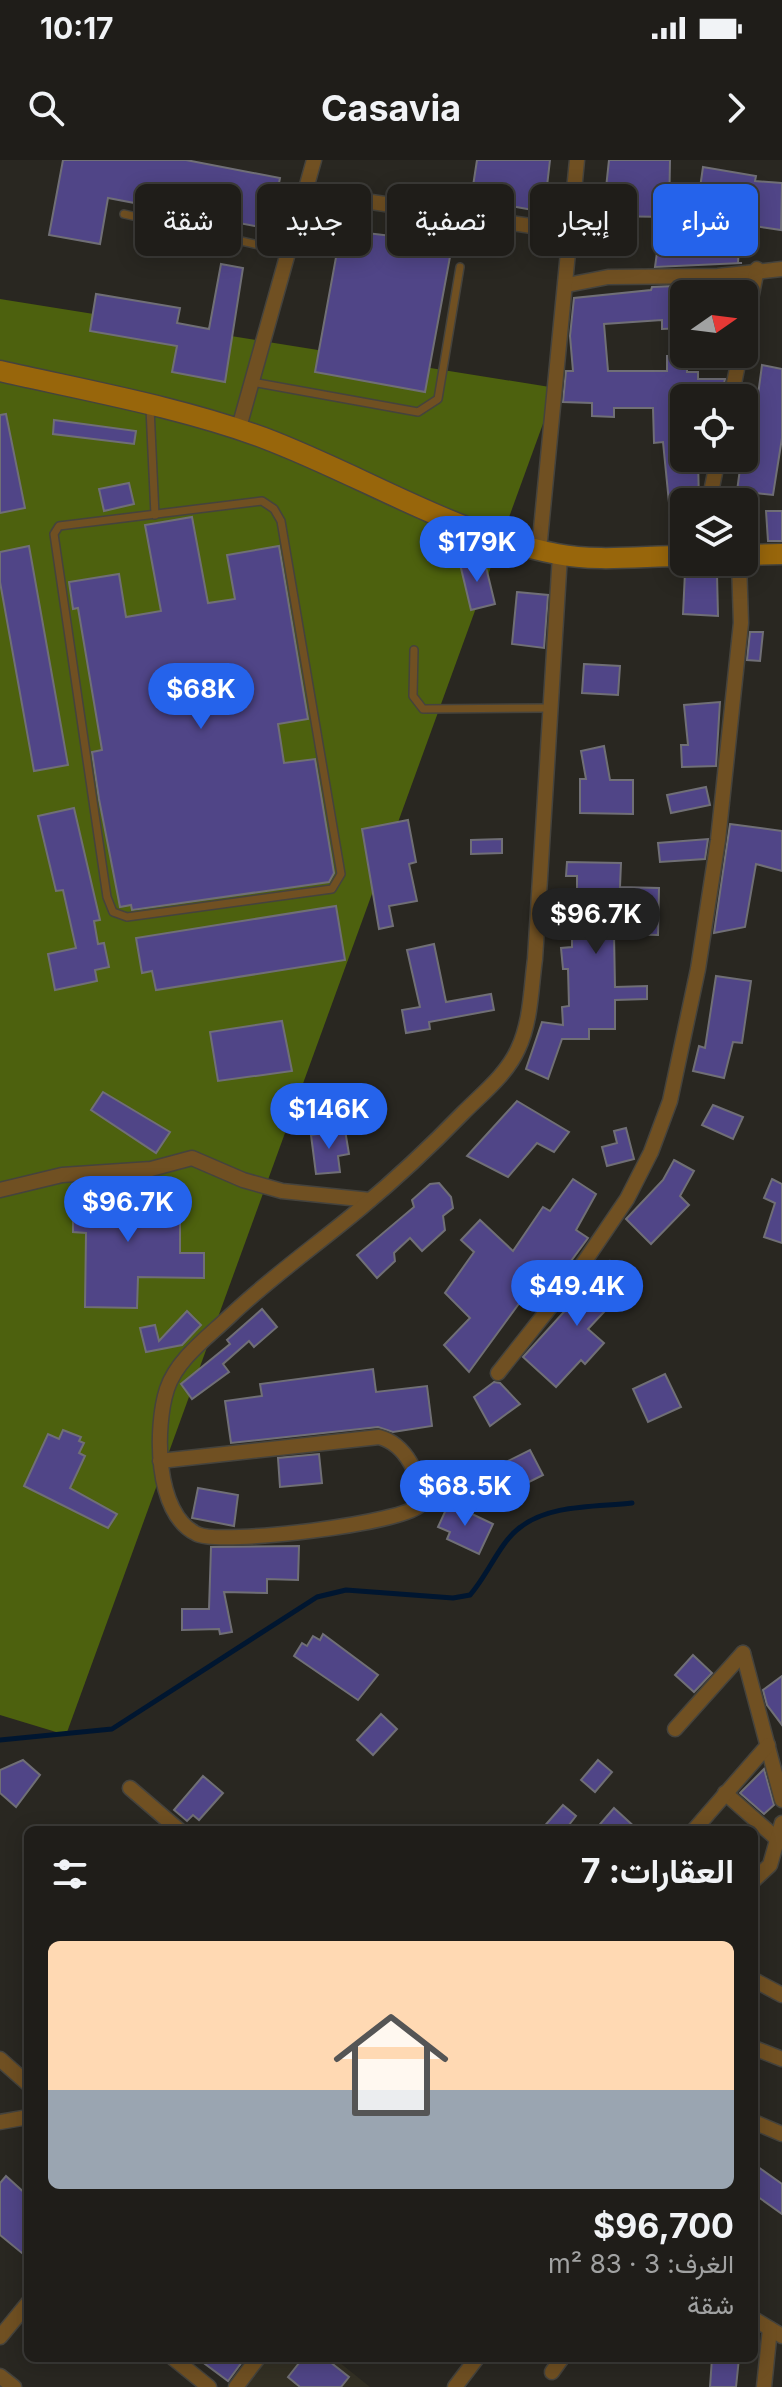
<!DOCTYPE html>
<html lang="ar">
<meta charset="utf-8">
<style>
:root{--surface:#1f1d19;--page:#2c2a26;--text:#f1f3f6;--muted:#a1a2a2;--line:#3c3b38;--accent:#2563eb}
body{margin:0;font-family:Inter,Vazirmatn,sans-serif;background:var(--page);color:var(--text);direction:rtl;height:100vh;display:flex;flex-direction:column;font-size:30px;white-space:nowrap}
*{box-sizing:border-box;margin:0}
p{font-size:26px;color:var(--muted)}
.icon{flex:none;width:44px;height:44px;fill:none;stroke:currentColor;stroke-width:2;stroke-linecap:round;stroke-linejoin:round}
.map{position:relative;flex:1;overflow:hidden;direction:ltr}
.sheet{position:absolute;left:24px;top:1666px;width:734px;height:536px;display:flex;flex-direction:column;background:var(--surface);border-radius:12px;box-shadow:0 4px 20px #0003,0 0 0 2px var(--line);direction:rtl}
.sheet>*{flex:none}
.banner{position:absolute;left:24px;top:24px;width:734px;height:72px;direction:rtl;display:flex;gap:16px}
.needle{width:52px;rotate:76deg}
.controls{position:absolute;left:670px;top:120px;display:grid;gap:16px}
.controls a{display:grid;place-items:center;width:88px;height:88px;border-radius:12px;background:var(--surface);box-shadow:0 4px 20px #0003,0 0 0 2px var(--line);font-size:40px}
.price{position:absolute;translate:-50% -68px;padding:0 18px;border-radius:28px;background:var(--accent);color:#fff;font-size:26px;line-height:52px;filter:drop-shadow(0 2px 4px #0008)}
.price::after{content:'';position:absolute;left:50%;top:48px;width:24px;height:18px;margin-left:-12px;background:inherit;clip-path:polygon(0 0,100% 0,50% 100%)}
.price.on{background:#222;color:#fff}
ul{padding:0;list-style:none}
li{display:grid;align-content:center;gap:16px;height:424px;padding:0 24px}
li+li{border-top:2px solid var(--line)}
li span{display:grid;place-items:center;height:248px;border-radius:12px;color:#555}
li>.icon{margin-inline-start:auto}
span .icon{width:144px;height:144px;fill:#fffc;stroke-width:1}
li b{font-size:34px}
h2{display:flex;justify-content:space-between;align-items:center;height:96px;padding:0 24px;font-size:34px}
.chip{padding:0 28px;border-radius:12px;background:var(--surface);box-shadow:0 4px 20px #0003,0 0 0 2px var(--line);font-size:28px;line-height:72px}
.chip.on{background:var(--accent);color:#fff}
.status{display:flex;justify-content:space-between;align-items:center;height:56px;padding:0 40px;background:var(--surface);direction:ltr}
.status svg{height:22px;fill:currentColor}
header{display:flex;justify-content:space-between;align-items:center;height:104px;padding:0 24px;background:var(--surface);font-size:36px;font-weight:700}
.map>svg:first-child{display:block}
</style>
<div class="status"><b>10:17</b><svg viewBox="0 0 49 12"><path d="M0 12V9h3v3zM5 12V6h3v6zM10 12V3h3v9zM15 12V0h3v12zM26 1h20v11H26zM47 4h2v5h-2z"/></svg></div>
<header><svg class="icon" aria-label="forward" viewBox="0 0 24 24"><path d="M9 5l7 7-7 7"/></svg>Casavia<svg class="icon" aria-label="search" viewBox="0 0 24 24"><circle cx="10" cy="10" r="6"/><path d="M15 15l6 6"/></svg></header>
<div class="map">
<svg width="782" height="2227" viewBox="0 0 782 2227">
<rect width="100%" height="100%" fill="#292721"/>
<polygon fill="#333024" points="266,2198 334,2198 370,2227 243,2227"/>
<polygon fill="#4d610e" points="0,139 556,228 66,1575 0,1555"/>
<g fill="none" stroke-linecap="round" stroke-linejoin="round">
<path stroke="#001630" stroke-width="5" d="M0,1580l112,-11 205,-132 29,-7 107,8 17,-3c17,-19 30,-52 48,-66 29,-25 78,-22 114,-26"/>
</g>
<g fill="#504587" stroke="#706f76" stroke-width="2">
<polygon points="63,0 186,0 280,18 270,69 108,38 100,84 49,75"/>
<polygon points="477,0 550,0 544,52 471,39"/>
<polygon points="609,0 670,0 669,57 603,56"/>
<polygon points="703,7 756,16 755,21 782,23 781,70 721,61 724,38 699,35"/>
<polygon points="661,64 697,70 695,83 739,86 738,103 742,103 655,107"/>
<polygon points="341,70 451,83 452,72 468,73 466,87 452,86 425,232 315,212"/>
<polygon points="221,104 243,108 225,222 172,212 177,186 90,171 96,134 180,148 177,163 209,169"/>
<polygon points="743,123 742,134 684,134 684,168 662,169 662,160 604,164 608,211 667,211 667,196 687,196 687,212 698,212 698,219 725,219 721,238 684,238 684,248 676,248 677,300 698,299 699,342 684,342 684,382 673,383 663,282 654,283 653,248 614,248 614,257 592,256 592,243 563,242 566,211 573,211 570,176 574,138 651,130 652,127"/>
<polygon points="762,205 782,209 782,278 773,335 737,331 744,279 752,280"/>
<polygon points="6,254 25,348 0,353 0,255"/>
<polygon points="54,260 136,271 134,284 53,274"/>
<polygon points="129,323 134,344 104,351 99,329"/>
<polygon points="766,351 782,351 782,381 768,381"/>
<polygon points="192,357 208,443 235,439 227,395 279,386 308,559 278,564 284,603 315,599 334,713 329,722 132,750 131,745 120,747 99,639 92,592 102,590 78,448 73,449 69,422 119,414 126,457 161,451 145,365"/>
<polygon points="29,386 68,605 34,611 0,422 0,392"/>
<polygon points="484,399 495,444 471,450 460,404"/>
<polygon points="685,412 717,414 718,456 683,454"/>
<polygon points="517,432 548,435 544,488 512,484"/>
<polygon points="750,472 763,472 760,501 747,500"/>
<polygon points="584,504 620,506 618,535 582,533"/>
<polygon points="720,542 716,606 682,607 681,585 688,585 684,545"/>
<polygon points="604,586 610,620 633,620 633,654 580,653 580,619 586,619 581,591"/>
<polygon points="706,627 710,645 671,653 667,635"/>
<polygon points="74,648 100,760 94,761 98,784 104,783 109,807 95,810 97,821 55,830 48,794 76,788 63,730 56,731 38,656"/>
<polygon points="408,660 416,702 409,704 417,741 389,746 393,766 379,769 362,669"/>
<polygon points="730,664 782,671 782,711 756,704 745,767 714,773"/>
<polygon points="502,679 502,693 471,694 471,680"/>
<polygon points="708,679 705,699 660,702 658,683"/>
<polygon points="567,702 621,703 620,727 659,728 658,775 614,774 615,827 647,826 647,839 615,840 615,869 589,869 589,879 562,879 548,919 526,909 542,862 563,865 562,847 569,846 568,809 563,809 561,788 572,787 572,741 577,741 577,716 566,716"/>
<polygon points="336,746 345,800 156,830 152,811 142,813 136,778"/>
<polygon points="434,784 446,842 491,834 494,850 429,862 430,869 406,873 402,850 420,847 407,790"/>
<polygon points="716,816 751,821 742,883 733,882 724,918 693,911 699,886 705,888"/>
<polygon points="282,861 292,911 218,921 210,872"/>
<polygon points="103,932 170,972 156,993 91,950"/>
<polygon points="517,941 569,972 554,992 537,983 508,1017 467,996"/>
<polygon points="713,945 743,957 733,979 702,965"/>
<polygon points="626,968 634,999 607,1006 602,987 617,983 614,971"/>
<polygon points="345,970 349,994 338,996 340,1012 316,1014 311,975"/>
<polygon points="674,1000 694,1011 680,1036 689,1045 651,1084 626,1059 663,1020"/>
<polygon points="573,1019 596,1034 576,1070 588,1078 540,1143 526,1134 469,1212 444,1185 470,1158 445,1133 474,1092 461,1080 480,1060 513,1091 543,1047 550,1051"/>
<polygon points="772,1019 782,1024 782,1083 764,1077 775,1043 764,1038"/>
<polygon points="153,1022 151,1054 180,1057 180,1093 204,1093 204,1118 138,1117 137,1148 85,1147 86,1073 73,1072 73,1030"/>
<polygon points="439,1023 451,1037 453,1048 443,1056 445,1070 422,1091 410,1078 394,1093 395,1101 377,1118 357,1095 414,1047 412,1040 430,1024"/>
<polygon points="610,1101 632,1122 588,1169 604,1183 585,1204 581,1200 556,1227 523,1197"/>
<polygon points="262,1149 277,1167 254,1187 249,1181 223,1204 229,1212 192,1239 181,1224 230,1184 227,1180"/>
<polygon points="187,1151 201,1165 182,1185 146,1192 140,1168 155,1165 159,1181"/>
<polygon points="373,1209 376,1232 427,1226 432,1266 393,1272 378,1267 231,1283 225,1241 262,1236 260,1224"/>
<polygon points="665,1214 681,1247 648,1262 633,1229"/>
<polygon points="494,1222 500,1223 520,1244 490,1266 474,1237"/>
<polygon points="63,1270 81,1277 79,1281 84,1283 79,1293 85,1296 70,1328 117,1354 108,1368 24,1326 48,1274 59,1279"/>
<polygon points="530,1290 543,1315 519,1327 506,1302"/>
<polygon points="319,1294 322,1323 280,1327 278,1298"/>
<polygon points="198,1328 238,1335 234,1366 192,1358"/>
<polygon points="449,1343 493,1364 479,1394 447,1379 450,1372 438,1367"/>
<polygon points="299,1386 298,1420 267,1419 267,1433 224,1432 232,1472 220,1474 219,1469 182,1470 182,1449 209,1449 211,1387"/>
<polygon points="323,1474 378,1515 358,1540 294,1496 302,1483 307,1486 313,1476 320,1480"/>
<polygon points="693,1495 712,1513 694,1532 675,1515"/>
<polygon points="782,1516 782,1565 767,1545 763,1530"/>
<polygon points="381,1554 397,1569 373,1595 357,1580"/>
<polygon points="23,1600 40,1615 16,1647 0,1633 0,1610"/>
<polygon points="598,1600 612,1612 595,1632 581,1620"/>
<polygon points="764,1609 774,1645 764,1654 740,1633"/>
<polygon points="203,1616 223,1633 199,1660 193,1655 187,1661 174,1650"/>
<polygon points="563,1645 576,1656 565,1670 541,1670"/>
<polygon points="614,1648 638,1670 595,1670"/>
<polygon points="754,2004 782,2024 782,2054 754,2034"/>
<polygon points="6,2016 28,2036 28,2098 0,2075 0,2023"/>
<polygon points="197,2198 245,2198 228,2221"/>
<polygon points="303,2198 325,2198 349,2217 341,2227 300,2227 288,2217"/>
<polygon points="712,2198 739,2198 736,2227 710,2227"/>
</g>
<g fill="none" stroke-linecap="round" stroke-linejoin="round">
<defs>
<g id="lane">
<polyline points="124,54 289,92"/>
<polyline points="252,222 418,252 438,239 460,107"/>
<polyline points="150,248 155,355"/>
<polygon points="262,341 274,349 281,361 341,714 332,729 127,757 113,752 107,737 54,374 59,366"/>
<polyline points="414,490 413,536 423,549 551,548"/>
</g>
<g id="street">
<polyline points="305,32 571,72"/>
<polyline points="567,125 608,117 718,116 782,109"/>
<polyline points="744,174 757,109"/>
<polyline points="731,238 740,194"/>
<polyline points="238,271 314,0"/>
<polyline points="709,342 718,298"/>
<polyline points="539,390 577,0"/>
<polyline points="0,1030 62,1015 151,1009 192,998 243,1020 282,1031 370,1040"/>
<polyline points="498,1213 574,1117 627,1039 651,992 670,941 698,809 718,680 741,463 739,402"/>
<path d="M160,1301l219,-24c27,7 43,40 42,67 -13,19 -201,42 -224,30 -43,-20 -42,-108 -30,-145 10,-30 41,-52 63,-73 41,-39 88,-72 131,-108 36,-30 70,-62 102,-95 20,-20 44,-39 55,-64 13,-27 13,-61 17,-90l25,-404"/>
<polyline points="743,1493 782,1640"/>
<polyline points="675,1569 743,1493"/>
<polyline points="130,1628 179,1670"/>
<polyline points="725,1633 777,1679"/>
<polyline points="694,1670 768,1585"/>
<polyline points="754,1720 770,1705 782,1663"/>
<polyline points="754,1820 782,1835"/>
<polyline points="754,1888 782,1899"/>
<polyline points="0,1899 28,1924"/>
<polyline points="0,1962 28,1957"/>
<polyline points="754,1962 782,1974"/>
<polyline points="754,2159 782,2176"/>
<polyline points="0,2177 28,2143"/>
<polyline points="173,2198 209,2227"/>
<polyline points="552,2212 562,2198"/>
<polyline points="0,2216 14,2227"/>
<polyline points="236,2227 258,2198"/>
<polyline points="455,2227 477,2198"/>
<polyline points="764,2227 770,2169"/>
</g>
<g id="secondary">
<path d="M0,211c88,20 180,36 264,67 98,37 189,96 293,116 40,8 86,2 127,2"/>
<polyline points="744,395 782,394"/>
</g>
</defs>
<use href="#lane" stroke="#45433d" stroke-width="10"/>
<use href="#street" stroke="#45433d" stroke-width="17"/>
<use href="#secondary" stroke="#45433d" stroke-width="23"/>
<use href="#lane" stroke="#705022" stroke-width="7"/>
<use href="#street" stroke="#705022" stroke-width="14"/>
<use href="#secondary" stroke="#98660b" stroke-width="20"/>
</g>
</svg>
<div class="controls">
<a><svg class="needle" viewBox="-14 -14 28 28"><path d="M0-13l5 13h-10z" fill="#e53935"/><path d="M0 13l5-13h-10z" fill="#a1a2a2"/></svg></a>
<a><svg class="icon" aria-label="locate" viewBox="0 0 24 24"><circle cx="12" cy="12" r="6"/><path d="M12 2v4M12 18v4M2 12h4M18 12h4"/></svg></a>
<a><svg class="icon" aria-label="layers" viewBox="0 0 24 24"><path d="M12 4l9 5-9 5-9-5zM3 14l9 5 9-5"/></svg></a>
</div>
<b class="price" style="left:477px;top:424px">$179K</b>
<b class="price" style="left:201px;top:571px">$68K</b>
<b class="price on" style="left:596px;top:796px">$96.7K</b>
<b class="price" style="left:329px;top:991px">$146K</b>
<b class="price" style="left:128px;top:1084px">$96.7K</b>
<b class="price" style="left:577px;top:1168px">$49.4K</b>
<b class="price" style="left:465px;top:1368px">$68.5K</b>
<div class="banner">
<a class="chip on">شراء</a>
<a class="chip">إيجار</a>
<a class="chip">تصفية</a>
<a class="chip">جديد</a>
<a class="chip">شقة</a>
</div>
<section class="sheet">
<h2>العقارات: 7<svg class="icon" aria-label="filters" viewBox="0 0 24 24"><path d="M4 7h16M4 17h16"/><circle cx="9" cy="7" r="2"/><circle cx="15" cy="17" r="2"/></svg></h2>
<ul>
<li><span style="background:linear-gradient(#ffd9b3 60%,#9aa5b1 0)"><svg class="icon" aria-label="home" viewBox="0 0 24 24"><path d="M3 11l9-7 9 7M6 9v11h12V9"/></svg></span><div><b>$96,700</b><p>الغرف: 3 · 83 m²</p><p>شقة</p></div></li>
</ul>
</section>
</div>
